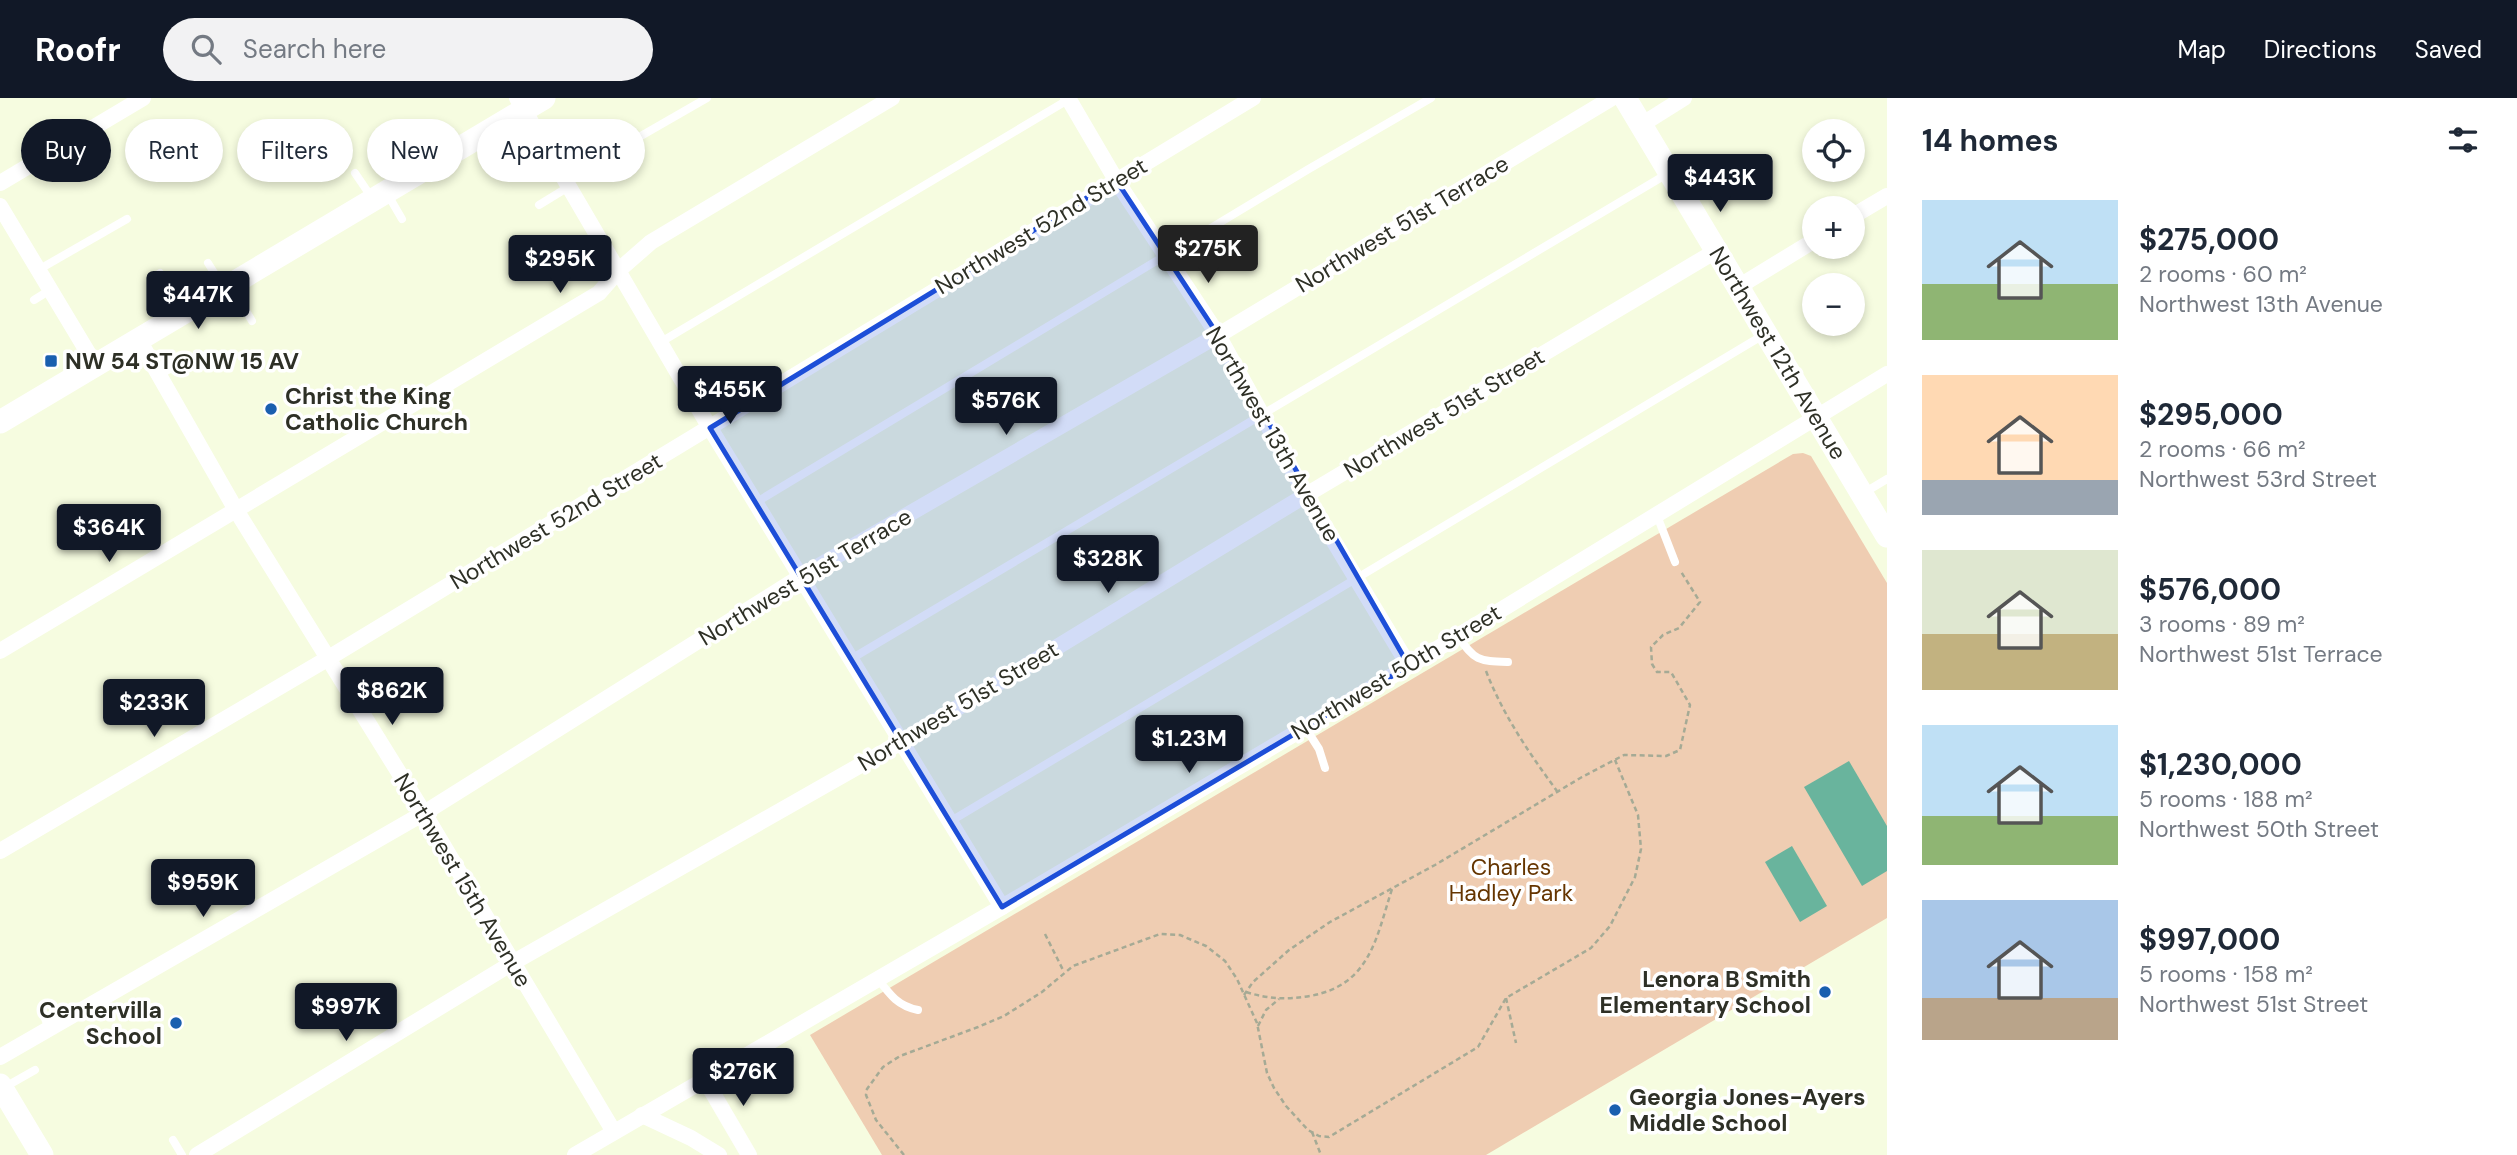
<!DOCTYPE html>
<meta charset="utf-8">
<style>
:root{--surface:#fff;--page:#f2f2f3;--text:#1f2937;--muted:#747a83;--accent:#111827}
body{margin:0;font-family:"DM Sans",sans-serif;background:var(--page);color:var(--text);height:100vh;display:flex;flex-direction:column;font-size:26px;white-space:nowrap}
*{box-sizing:border-box;margin:0}
p{font-size:23px;color:var(--muted)}
.icon{flex:none;width:38px;height:38px;fill:none;stroke:currentColor;stroke-width:2;stroke-linecap:round;stroke-linejoin:round}
.map{position:relative;flex:1;overflow:hidden}
.details{display:flex;flex-direction:column;background:var(--surface);width:630px}
.details>*{flex:none}
.guide{position:absolute;left:21px;top:21px;width:665px;height:63px;display:flex;gap:14px}
.controls{position:absolute;left:1802px;top:21px;display:grid;gap:14px}
.controls a{display:grid;place-items:center;width:63px;height:63px;border-radius:50%;background:var(--surface);box-shadow:0 4px 10px #0003;font-size:35px}
.price{position:absolute;translate:-50% -60px;padding:0 16px;border-radius:7px;background:var(--accent);color:#fff;font-size:23px;line-height:46px;filter:drop-shadow(0 2px 4px #0008)}
.price::after{content:'';position:absolute;left:50%;top:42px;width:21px;height:16px;margin-left:-10px;background:inherit;clip-path:polygon(0 0,100% 0,50% 100%)}
.price.selected{background:#222;color:#fff}
ul{padding:0;list-style:none}
li{display:flex;align-items:center;gap:21px;height:175px;padding:0 35px}
li span{display:grid;place-items:center;flex:none;width:196px;height:140px;border-radius:0px;color:#555}
li>.icon{margin-inline-start:auto}
span .icon{width:84px;height:84px;fill:#fffc;stroke-width:1}
li b{font-size:30px}
h2{display:flex;justify-content:space-between;align-items:center;height:84px;padding:0 35px;font-size:30px}
.pill{padding:0 24px;border-radius:32px;background:var(--surface);box-shadow:0 4px 10px #0003;font-size:24px;line-height:63px}
.pill.selected{background:var(--accent);color:#fff}
header{display:flex;align-items:center;gap:42px;box-sizing:border-box;height:98px;padding:0 35px;background:var(--accent);color:#fff}
header strong{font-size:33px}
nav{display:flex;gap:38px;margin-inline-start:auto;font-size:24px}
.search{width:490px;height:63px;background:var(--page);display:flex;align-items:center;gap:18px;box-sizing:border-box;padding:0 24px;border-radius:38px;color:var(--muted);font-size:26px}
main{display:flex;flex:1;min-height:0}
.map>svg:first-child{display:block}
</style>
<header>
<strong>Roofr</strong>
<div class="search"><svg class="icon" aria-label="search" viewBox="0 0 24 24"><circle cx="10" cy="10" r="6"/><path d="M15 15l6 6"/></svg>Search here</div>
<nav><a>Map</a><a>Directions</a><a>Saved</a></nav>
</header>
<main>
<div class="map">
<svg width="1887" height="1057" viewBox="0 0 1887 1057">
<rect width="100%" height="100%" fill="#f6fce0"/>
<polygon fill="#efcdb2" points="1803,355 1811,358 1887,485 1887,820 1486,1057 882,1057 810,937 1793,356"/>
<g fill="#69b49d">
<polygon points="1849,663 1887,728 1887,773 1862,788 1804,689"/>
<polygon points="1792,748 1827,808 1800,824 1765,764"/>
</g>
<g fill="none" stroke-linecap="round" stroke-linejoin="round">
<g stroke="#a5aa95" stroke-width="2.5" stroke-dasharray="5 3.5" stroke-linecap="butt">
<path d="M1486,573c17,44 43,82 71,120"/>
<polyline points="1045,836 1064,874"/>
<path d="M1246,894c22,7 41,8 64,4 60,-11 66,-57 82,-107"/>
<polyline points="1244,897 1253,884 1289,852 1330,824 1435,767 1582,679 1624,657 1666,658 1680,652 1690,607 1671,574 1657,574 1652,566 1651,549 1663,537 1679,530 1700,504 1680,472"/>
<polyline points="1506,900 1516,945"/>
<polyline points="1258,928 1266,912 1279,901"/>
<polyline points="1312,1034 1321,1057"/>
<polyline points="904,1057 876,1022 866,997 867,991 883,969 900,958 978,929 1004,918 1042,894 1073,868 1160,836 1180,837 1206,848 1225,863 1237,881 1257,925 1267,975 1274,990 1286,1008 1308,1032 1319,1038 1329,1039 1478,949 1506,900 1591,850 1610,828 1635,779 1641,751 1638,717 1615,662"/>
</g>
<g stroke="#fff" stroke-width="8">
<polyline points="355,75 372,100"/>
<polyline points="566,81 707,0"/>
<polyline points="388,97 402,121"/>
<polyline points="539,107 570,88"/>
<polyline points="208,165 223,189"/>
<polyline points="38,172 127,121"/>
<polyline points="160,175 182,213"/>
<polyline points="232,189 252,223"/>
<polyline points="34,202 50,192"/>
<polyline points="661,244 1071,0"/>
<polyline points="159,277 184,263"/>
<polyline points="1862,396 1887,381"/>
<polyline points="755,405 1307,72 1431,0"/>
<polyline points="1656,415 1675,464"/>
<path d="M1458,538c16,25 21,25 50,26"/>
<polyline points="851,561 1667,76"/>
<polyline points="1305,629 1319,651 1325,670"/>
<polyline points="951,723 1765,236"/>
<path d="M878,881c12,16 20,27 40,31"/>
<polyline points="41,910 49,931"/>
<polyline points="5,989 35,972"/>
<polyline points="173,1042 182,1057"/>
</g>
<g stroke="#fff" stroke-width="16">
<polyline points="517,0 710,330 1002,809"/>
<polyline points="1068,0 1116,82 1218,237 1306,397 1409,568"/>
<polyline points="1641,27 1684,0"/>
<polyline points="0,85 143,0"/>
<polyline points="0,108 96,268"/>
<polyline points="1853,118 1887,98"/>
<polyline points="1738,189 1815,142"/>
<polyline points="139,242 236,412 424,715 614,1034"/>
<polyline points="0,553 599,195 619,172 651,144 892,0"/>
<polyline points="0,753 327,561 1253,0"/>
<polyline points="0,959 424,715 800,479 1227,232 1612,0"/>
<polyline points="704,980 749,1057"/>
<polyline points="642,1017 691,1040 719,1057"/>
<polyline points="197,1057 514,864 903,643 1306,397 1716,153"/>
<polyline points="575,1057 1002,809 1409,568 1887,276"/>
</g>
<g stroke="#fff" stroke-width="23">
<polyline points="1625,0 1887,438"/>
<polyline points="0,324 544,0"/>
<polyline points="0,987 42,1057"/>
</g>
</g>
<path fill="#1d4ed8" fill-opacity="0.2" stroke="#1d4ed8" stroke-width="5" stroke-linejoin="round" d="M1116,82l102,155 191,331 -407,241 -292,-479z"/>
<g fill="#1a5faf" stroke="#fff" stroke-width="2.5">
<rect x="44" y="256" width="14" height="14" rx="3.5"/>
<circle cx="271" cy="311" r="7"/>
<circle cx="1825" cy="894" r="7"/>
<circle cx="176" cy="925" r="7"/>
<circle cx="1615" cy="1012" r="7"/>
</g>
<g text-anchor="middle" dominant-baseline="central" stroke-width="7" stroke-linejoin="round" paint-order="stroke">
<g font-size="23" fill="#2e3026" stroke="#fff">
<text transform="translate(1402 126) rotate(-31)">Northwest 51st Terrace</text>
<text transform="translate(1041 128) rotate(-31)">Northwest 52nd Street</text>
<text transform="translate(1778 255) rotate(59)">Northwest 12th Avenue</text>
<text transform="translate(1444 315) rotate(-31)">Northwest 51st Street</text>
<text transform="translate(1273 336) rotate(60)">Northwest 13th Avenue</text>
<text transform="translate(556 423) rotate(-31)">Northwest 52nd Street</text>
<text transform="translate(805 479) rotate(-31)">Northwest 51st Terrace</text>
<text transform="translate(1396 574) rotate(-31)">Northwest 50th Street</text>
<text transform="translate(958 608) rotate(-31)">Northwest 51st Street</text>
<text transform="translate(463 782) rotate(59)">Northwest 15th Avenue</text>
</g>
<g font-size="23" font-weight="bold" fill="#2e3026" stroke="#fff" text-anchor="start">
<text x="65" y="263">NW 54 ST@NW 15 AV</text>
<text x="285" y="298">Christ the King<tspan x="285" dy="26">Catholic Church</tspan></text>
<text x="1811" y="881" text-anchor="end">Lenora B Smith<tspan x="1811" dy="26">Elementary School</tspan></text>
<text x="162" y="912" text-anchor="end">Centervilla<tspan x="162" dy="26">School</tspan></text>
<text x="1629" y="999">Georgia Jones-Ayers<tspan x="1629" dy="26">Middle School</tspan></text>
</g>
<g font-size="23" fill="#653500" stroke="#fff">
<text x="1511" y="769">Charles<tspan x="1511" dy="26">Hadley Park</tspan></text>
</g>
</g>
</svg>
<div class="controls">
<a><svg class="icon" aria-label="locate" viewBox="0 0 24 24"><circle cx="12" cy="12" r="6"/><path d="M12 2v4M12 18v4M2 12h4M18 12h4"/></svg></a>
<a>+</a>
<a>−</a>
</div>
<b class="price" style="left:1720px;top:116px">$443K</b>
<b class="price selected" style="left:1208px;top:187px">$275K</b>
<b class="price" style="left:560px;top:197px">$295K</b>
<b class="price" style="left:198px;top:233px">$447K</b>
<b class="price" style="left:730px;top:328px">$455K</b>
<b class="price" style="left:1006px;top:339px">$576K</b>
<b class="price" style="left:109px;top:466px">$364K</b>
<b class="price" style="left:1108px;top:497px">$328K</b>
<b class="price" style="left:392px;top:629px">$862K</b>
<b class="price" style="left:154px;top:641px">$233K</b>
<b class="price" style="left:1189px;top:677px">$1.23M</b>
<b class="price" style="left:203px;top:821px">$959K</b>
<b class="price" style="left:346px;top:945px">$997K</b>
<b class="price" style="left:743px;top:1010px">$276K</b>
<div class="guide">
<a class="pill selected">Buy</a>
<a class="pill">Rent</a>
<a class="pill">Filters</a>
<a class="pill">New</a>
<a class="pill">Apartment</a>
</div>
</div>
<section class="details">
<h2>14 homes<svg class="icon" aria-label="filters" viewBox="0 0 24 24"><path d="M4 7h16M4 17h16"/><circle cx="9" cy="7" r="2"/><circle cx="15" cy="17" r="2"/></svg></h2>
<ul>
<li><span style="background:linear-gradient(#bfe0f5 60%,#8fb573 0)"><svg class="icon" aria-label="home" viewBox="0 0 24 24"><path d="M3 11l9-7 9 7M6 9v11h12V9"/></svg></span><div><b>$275,000</b><p>2 rooms · 60 m²</p><p>Northwest 13th Avenue</p></div></li>
<li><span style="background:linear-gradient(#ffd9b3 75%,#9aa5b1 0)"><svg class="icon" aria-label="home" viewBox="0 0 24 24"><path d="M3 11l9-7 9 7M6 9v11h12V9"/></svg></span><div><b>$295,000</b><p>2 rooms · 66 m²</p><p>Northwest 53rd Street</p></div></li>
<li><span style="background:linear-gradient(#dfe7d0 60%,#c2b280 0)"><svg class="icon" aria-label="home" viewBox="0 0 24 24"><path d="M3 11l9-7 9 7M6 9v11h12V9"/></svg></span><div><b>$576,000</b><p>3 rooms · 89 m²</p><p>Northwest 51st Terrace</p></div></li>
<li><span style="background:linear-gradient(#bfe0f5 65%,#8fb573 0)"><svg class="icon" aria-label="home" viewBox="0 0 24 24"><path d="M3 11l9-7 9 7M6 9v11h12V9"/></svg></span><div><b>$1,230,000</b><p>5 rooms · 188 m²</p><p>Northwest 50th Street</p></div></li>
<li><span style="background:linear-gradient(#a9c7e8 70%,#b9a48a 0)"><svg class="icon" aria-label="home" viewBox="0 0 24 24"><path d="M3 11l9-7 9 7M6 9v11h12V9"/></svg></span><div><b>$997,000</b><p>5 rooms · 158 m²</p><p>Northwest 51st Street</p></div></li>
</ul>
</section>
</main>
